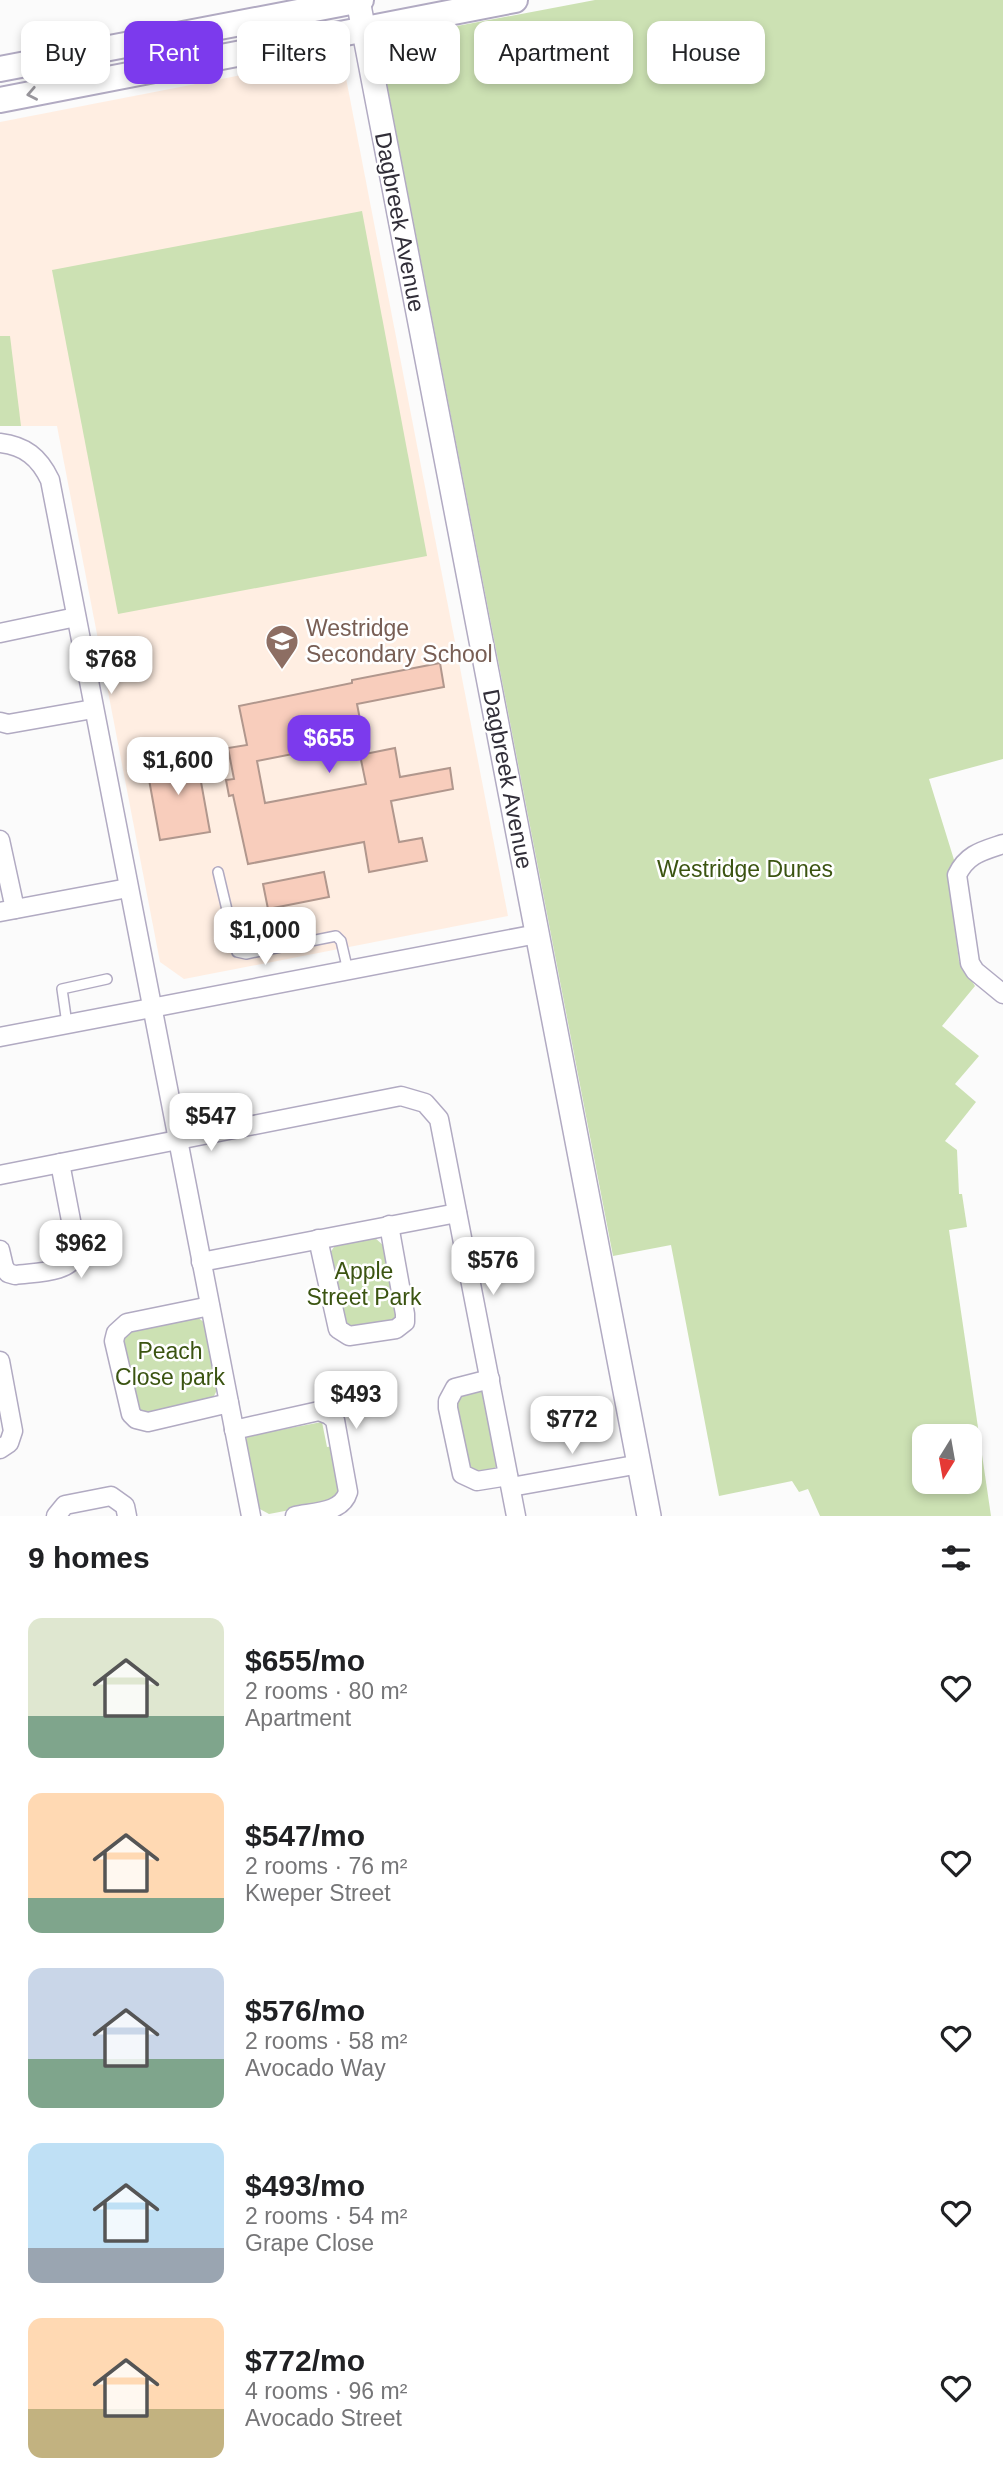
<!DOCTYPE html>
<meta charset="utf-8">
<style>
:root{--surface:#fff;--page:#f2f2f2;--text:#202124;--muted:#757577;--accent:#7c3aed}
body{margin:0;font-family:Arial,sans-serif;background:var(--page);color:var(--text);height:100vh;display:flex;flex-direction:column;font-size:26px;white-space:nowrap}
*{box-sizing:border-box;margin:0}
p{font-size:23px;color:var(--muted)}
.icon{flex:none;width:38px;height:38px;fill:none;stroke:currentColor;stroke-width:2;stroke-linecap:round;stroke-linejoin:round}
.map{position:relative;height:1516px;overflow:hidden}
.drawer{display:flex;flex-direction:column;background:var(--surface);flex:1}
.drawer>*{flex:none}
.banner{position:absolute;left:21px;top:21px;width:962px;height:63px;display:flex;gap:14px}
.needle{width:46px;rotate:191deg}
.fabs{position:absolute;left:912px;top:1424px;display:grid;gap:14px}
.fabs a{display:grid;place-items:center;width:70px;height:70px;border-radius:14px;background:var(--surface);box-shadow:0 4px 10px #0003;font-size:35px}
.price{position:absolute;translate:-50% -60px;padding:0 16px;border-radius:14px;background:#fff;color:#222;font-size:23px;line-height:46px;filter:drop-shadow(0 2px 4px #0008)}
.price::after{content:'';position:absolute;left:50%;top:42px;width:21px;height:16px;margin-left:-10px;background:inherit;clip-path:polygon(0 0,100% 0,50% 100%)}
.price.active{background:var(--accent);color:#fff}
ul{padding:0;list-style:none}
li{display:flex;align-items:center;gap:21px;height:175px;padding:0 28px}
li span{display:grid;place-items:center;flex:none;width:196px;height:140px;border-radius:14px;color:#555}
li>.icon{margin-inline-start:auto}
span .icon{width:84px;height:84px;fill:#fffc;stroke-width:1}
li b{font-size:30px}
h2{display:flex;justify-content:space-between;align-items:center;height:84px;padding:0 28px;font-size:30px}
.chip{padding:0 24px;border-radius:14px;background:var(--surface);box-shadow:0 4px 10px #0003;font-size:24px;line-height:63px}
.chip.active{background:var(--accent);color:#fff}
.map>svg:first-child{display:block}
</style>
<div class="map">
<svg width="1003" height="1516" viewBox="0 0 1003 1516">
<rect width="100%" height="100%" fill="#fbfbfb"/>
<polygon fill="#ffeee2" points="334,57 345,73 508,916 184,979 160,962 57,426 0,426 0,122"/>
<g fill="#cce1b3" fill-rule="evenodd">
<path d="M595,0h408v759l-74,20 26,84 -7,10 11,88 16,25 -33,40 37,30 -24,28 21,18 -31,39 12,9 2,44h3l5,33 -18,3 42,286h-171l-12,-27 -9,3 -7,-11 -73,15 -48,-251 -58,11 -230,-1192 9,-20 12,-8zM924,1437h46v45h-46z"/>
<polygon points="362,211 427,556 118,614 52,270"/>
<polygon points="0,336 10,336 21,426 0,426"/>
<polygon points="374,1237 385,1247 398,1313 393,1321 357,1330 344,1325 330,1253 336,1244"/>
<polygon points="197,1317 205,1323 218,1388 213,1398 205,1402 148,1413 139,1411 121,1339 127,1330"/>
<path d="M477,1389l7,4 14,71c-7,11 -18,11 -29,7l-15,-71 2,-5z"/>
<polygon points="322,1422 327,1447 334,1446 342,1490 332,1502 269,1514 258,1508 244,1442 248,1436"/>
</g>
<g fill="#f8cdbc" stroke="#b1978d" stroke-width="2">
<polygon points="440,663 444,687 357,704 364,740 257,761 265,803 366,784 360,755 395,748 400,777 450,768 453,789 391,801 399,842 422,838 427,861 369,872 364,842 248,864 233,795 229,796 226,780 234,779 228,748 247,745 239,706 352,683 352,680"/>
<polygon points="196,754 210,832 160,840 146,763"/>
<polygon points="324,872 329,897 268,909 263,884"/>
</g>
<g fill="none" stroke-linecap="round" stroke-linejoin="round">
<defs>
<g id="service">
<polyline points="218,872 237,952 246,954 336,936 341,941 348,971"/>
<polyline points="67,1024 62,989 107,979"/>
</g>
<g id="minor">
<path d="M0,443c25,3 39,14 50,37l201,1036"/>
<polyline points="0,633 76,617"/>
<polyline points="0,722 8,724 93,709"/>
<polyline points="0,840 15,909"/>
<path d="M1003,844c-21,7 -36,10 -46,31l13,88 5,8 28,23"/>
<polyline points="0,912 128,888"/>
<polyline points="0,1037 537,934"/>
<polyline points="0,1175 401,1096 425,1103 439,1119 516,1516"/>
<polyline points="318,1239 338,1329 349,1336 396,1329 405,1322 405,1314 389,1225"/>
<path d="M0,1250l4,17 4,6 7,2c20,-3 56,-1 62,-23l-17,-89"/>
<polyline points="201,1262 457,1213"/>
<polyline points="210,1306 127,1323 116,1333 114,1341 131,1414 136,1419 148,1422 229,1403"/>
<polyline points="0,1361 13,1431 9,1443 0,1449"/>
<polyline points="490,1379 455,1388 448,1401 448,1408 462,1474 477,1481 508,1476"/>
<path d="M234,1430l85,-19 10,4 6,5 13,72c-6,21 -34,20 -53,24"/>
<polyline points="511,1487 640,1464"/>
<polyline points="56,1516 65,1505 111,1496 125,1506 127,1516"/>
</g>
<polyline id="tertiary" points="358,0 649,1516"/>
<g id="secondary">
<polyline points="0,69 361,0"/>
<polyline points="0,100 515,0"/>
</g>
</defs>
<use href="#service" stroke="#b1aac2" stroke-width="12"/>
<use href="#minor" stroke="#b1aac2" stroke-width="21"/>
<use href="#tertiary" stroke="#b1aac2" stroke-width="26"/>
<use href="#secondary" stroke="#b1aac2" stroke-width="28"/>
<use href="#service" stroke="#fff" stroke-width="9"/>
<use href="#minor" stroke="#fff" stroke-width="18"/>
<use href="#tertiary" stroke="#fff" stroke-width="23"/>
<use href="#secondary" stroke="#fff" stroke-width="24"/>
</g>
<defs><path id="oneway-chevron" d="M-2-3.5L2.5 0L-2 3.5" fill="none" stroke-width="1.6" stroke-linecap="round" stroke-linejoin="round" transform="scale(1.75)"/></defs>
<use stroke="#98969c" href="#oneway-chevron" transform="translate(32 94) rotate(169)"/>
<defs>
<symbol id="school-pin" viewBox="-11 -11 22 30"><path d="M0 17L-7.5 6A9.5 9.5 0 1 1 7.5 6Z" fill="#8d6e63" stroke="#fff"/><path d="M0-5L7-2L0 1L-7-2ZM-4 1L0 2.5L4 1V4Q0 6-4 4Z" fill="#fff"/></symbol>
</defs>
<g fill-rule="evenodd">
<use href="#school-pin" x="263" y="622" width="38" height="52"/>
</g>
<g text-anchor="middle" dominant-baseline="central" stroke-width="5" stroke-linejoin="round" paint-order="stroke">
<g font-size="23" fill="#312e38" stroke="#fff">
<text transform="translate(400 222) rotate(79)">Dagbreek Avenue</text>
<text transform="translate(508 779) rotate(79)">Dagbreek Avenue</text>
</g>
<g font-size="23" fill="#785e54" stroke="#fff" text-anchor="start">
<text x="306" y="628">Westridge<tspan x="306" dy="26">Secondary School</tspan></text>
</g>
<g font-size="23" fill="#3b5411" stroke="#fff">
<text x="745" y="869">Westridge Dunes</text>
<text x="364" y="1271">Apple<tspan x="364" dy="26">Street Park</tspan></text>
<text x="170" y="1351">Peach<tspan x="170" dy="26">Close park</tspan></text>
</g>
</g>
</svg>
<div class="fabs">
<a><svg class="needle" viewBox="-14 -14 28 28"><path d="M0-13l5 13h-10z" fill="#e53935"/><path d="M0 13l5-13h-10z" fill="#757577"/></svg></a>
</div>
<b class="price" style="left:111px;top:696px">$768</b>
<b class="price active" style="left:329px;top:775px">$655</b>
<b class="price" style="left:178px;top:797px">$1,600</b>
<b class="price" style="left:265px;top:967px">$1,000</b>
<b class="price" style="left:211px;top:1153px">$547</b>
<b class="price" style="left:81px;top:1280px">$962</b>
<b class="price" style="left:493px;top:1297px">$576</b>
<b class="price" style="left:356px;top:1431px">$493</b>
<b class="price" style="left:572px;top:1456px">$772</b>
<div class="banner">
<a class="chip">Buy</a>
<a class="chip active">Rent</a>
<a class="chip">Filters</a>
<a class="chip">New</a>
<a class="chip">Apartment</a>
<a class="chip">House</a>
</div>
</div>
<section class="drawer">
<h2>9 homes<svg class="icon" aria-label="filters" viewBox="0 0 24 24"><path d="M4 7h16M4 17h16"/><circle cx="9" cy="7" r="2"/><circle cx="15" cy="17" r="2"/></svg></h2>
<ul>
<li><span style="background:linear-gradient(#dfe7d0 70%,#7fa58c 0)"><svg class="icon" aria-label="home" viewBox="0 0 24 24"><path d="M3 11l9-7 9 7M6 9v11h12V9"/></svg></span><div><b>$655/mo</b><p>2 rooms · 80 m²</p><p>Apartment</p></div><svg class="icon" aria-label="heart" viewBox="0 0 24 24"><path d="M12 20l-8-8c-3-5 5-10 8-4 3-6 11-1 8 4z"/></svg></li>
<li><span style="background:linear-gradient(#ffd9b3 75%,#7fa58c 0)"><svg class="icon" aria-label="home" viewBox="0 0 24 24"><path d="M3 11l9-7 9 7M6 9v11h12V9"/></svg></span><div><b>$547/mo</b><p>2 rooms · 76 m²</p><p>Kweper Street</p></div><svg class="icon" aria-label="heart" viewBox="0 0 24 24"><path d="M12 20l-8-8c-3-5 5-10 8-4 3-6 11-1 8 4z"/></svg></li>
<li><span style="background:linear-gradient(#c9d6e8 65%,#7fa58c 0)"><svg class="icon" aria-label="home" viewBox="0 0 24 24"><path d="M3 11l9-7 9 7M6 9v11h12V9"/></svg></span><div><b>$576/mo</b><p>2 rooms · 58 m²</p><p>Avocado Way</p></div><svg class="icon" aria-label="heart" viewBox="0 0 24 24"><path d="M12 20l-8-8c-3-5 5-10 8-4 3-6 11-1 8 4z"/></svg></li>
<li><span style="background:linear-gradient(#bfe0f5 75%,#9aa5b1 0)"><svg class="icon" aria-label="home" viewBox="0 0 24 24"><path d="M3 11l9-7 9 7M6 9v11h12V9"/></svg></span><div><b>$493/mo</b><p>2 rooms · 54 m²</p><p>Grape Close</p></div><svg class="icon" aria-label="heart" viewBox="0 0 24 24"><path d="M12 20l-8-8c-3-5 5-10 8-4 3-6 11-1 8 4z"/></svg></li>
<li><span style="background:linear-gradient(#ffd9b3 65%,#c2b280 0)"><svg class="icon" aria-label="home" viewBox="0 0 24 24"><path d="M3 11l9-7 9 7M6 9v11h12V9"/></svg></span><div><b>$772/mo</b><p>4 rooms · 96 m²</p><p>Avocado Street</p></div><svg class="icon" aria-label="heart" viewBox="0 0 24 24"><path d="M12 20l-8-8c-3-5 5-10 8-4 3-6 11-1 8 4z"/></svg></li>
</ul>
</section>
